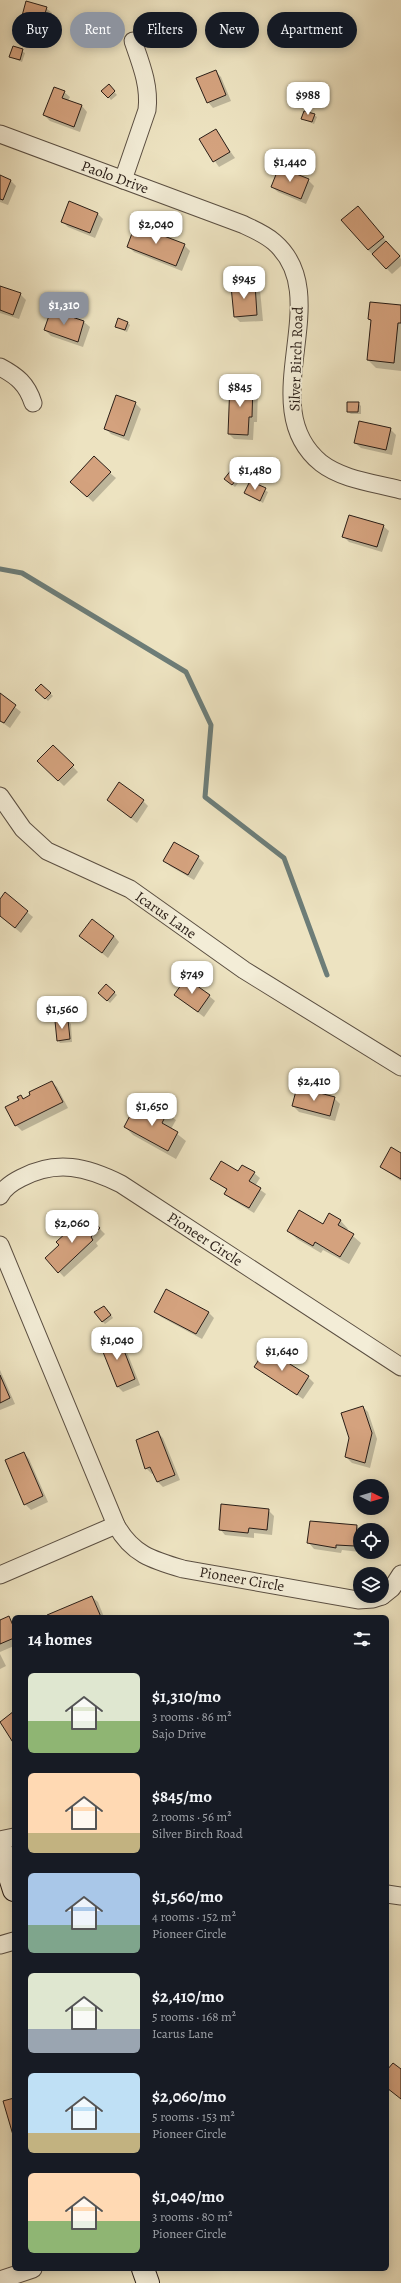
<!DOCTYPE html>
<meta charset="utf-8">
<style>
:root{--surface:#171b24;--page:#242831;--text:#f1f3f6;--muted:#9ea1a6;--accent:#8c9099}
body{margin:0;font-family:Alegreya,serif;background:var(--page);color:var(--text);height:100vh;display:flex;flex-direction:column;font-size:15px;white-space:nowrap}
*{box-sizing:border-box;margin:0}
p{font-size:13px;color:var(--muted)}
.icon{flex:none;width:22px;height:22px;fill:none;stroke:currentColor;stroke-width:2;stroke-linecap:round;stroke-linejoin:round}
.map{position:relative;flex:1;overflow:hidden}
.panel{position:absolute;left:12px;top:1615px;width:377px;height:656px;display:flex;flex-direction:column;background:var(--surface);border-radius:6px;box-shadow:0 2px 10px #0003}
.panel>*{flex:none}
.banner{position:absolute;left:12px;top:12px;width:377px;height:36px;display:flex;gap:8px}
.needle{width:26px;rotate:95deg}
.buttons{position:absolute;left:353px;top:1479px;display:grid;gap:8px}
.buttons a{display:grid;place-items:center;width:36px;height:36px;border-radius:50%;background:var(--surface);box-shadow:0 2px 10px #0003;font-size:20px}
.price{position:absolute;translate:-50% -34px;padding:0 9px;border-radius:8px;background:#fff;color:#222;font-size:13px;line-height:26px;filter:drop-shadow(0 1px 2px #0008)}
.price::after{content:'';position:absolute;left:50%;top:24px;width:12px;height:9px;margin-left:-6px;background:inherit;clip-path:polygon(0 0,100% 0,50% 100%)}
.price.selected{background:var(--accent);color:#fff}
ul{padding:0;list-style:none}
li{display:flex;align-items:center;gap:12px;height:100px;padding:0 16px}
li span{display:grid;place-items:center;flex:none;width:112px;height:80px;border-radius:6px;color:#555}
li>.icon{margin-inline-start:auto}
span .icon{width:48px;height:48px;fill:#fffc;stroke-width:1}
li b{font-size:17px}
h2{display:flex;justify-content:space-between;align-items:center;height:48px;padding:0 16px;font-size:17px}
.tag{padding:0 14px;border-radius:18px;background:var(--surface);box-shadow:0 2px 10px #0003;font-size:14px;line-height:36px}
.tag.selected{background:var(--accent);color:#fff}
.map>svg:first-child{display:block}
</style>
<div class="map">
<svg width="401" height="2283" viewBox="0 0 401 2283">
<rect width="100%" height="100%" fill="#ede3c1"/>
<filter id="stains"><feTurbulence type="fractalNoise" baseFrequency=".005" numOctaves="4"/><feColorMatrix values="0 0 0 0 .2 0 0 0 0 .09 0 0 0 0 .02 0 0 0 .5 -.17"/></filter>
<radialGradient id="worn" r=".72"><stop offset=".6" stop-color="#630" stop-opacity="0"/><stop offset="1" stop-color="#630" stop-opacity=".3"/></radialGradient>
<g fill="#0003">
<polygon points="46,8 52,13 44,38 25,33 20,27"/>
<polygon points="13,47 25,53 22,62 10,57"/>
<polygon points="215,71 221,77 231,101 213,108 208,102"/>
<polygon points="109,86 117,95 111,100 103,91"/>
<polygon points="64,92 70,97 68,101 82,106 87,112 80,132 50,121 44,115"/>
<polygon points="314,115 317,117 314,124 302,118"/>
<polygon points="215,130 235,158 219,167 200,140"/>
<polygon points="0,176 11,181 16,186 8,205 0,202"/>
<polygon points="308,180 314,186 306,204 278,192 272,187"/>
<polygon points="97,213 103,219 95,238 68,227 62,221"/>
<polygon points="363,213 401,259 401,266 392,274 368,250"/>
<polygon points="184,245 190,251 182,271 134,252 128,246"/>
<polygon points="255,285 260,290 263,321 240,322 235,317"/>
<polygon points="0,287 20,294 26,300 19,319 0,313"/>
<polygon points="401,306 401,371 376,368 368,360 372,322 369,319"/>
<polygon points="51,311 84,322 90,327 83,347 51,336 45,330"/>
<polygon points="127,322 130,325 127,332 116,327"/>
<polygon points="253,385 258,390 257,422 254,422 253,440 234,439 229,434"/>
<polygon points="135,403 141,409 129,441 111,434 105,428"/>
<polygon points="358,403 361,406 361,414 351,414 348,412"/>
<polygon points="390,429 396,435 392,455 361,448 355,443"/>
<polygon points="110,473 116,478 93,502 77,487"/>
<polygon points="239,476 242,478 235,487 228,481"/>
<polygon points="250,482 268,492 263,503 245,493"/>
<polygon points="383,526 389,531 382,552 349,542 344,537"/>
<polygon points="41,685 53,696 48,701 37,690"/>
<polygon points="0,695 21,712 10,728 0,721"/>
<polygon points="53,746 78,772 64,786 38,761"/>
<polygon points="108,800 143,801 148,806 137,823"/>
<polygon points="198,857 204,863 194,880 170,866 164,861"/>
<polygon points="5,894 33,917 21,933 0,916 0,900"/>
<polygon points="81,936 114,936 119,942 108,958"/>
<polygon points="106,985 117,995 110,1003 99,993"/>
<polygon points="175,995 209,996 215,1001 204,1017"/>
<polygon points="68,1021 71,1024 72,1042 60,1043 58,1040"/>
<polygon points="52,1082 57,1087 68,1108 22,1131 16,1125 21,1096 24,1099"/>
<polygon points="334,1098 340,1104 335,1121 299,1112 293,1106"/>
<polygon points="157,1106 176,1120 171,1129 186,1141 176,1159 133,1135 125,1127 152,1116"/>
<polygon points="401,1154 401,1181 381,1167"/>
<polygon points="238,1173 254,1173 260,1178 255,1186 266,1194 254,1213 231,1199 225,1194 227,1190 212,1179"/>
<polygon points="89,1218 105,1234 96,1243 98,1246 64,1277 46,1258"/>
<polygon points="340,1220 348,1229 347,1231 361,1243 349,1264 323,1250 321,1253 297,1239 289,1231"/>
<polygon points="107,1309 113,1318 105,1324 102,1321"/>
<polygon points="155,1312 208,1312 214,1318 202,1339 161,1317"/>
<polygon points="118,1337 123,1342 140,1385 123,1392 117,1386"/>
<polygon points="256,1367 308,1377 314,1383 303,1399"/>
<polygon points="0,1370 15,1404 0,1410"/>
<polygon points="363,1407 368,1412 377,1439 370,1468 352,1463 346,1457"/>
<polygon points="157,1432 163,1438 180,1480 163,1487 157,1481 154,1473 152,1474 146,1468"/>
<polygon points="24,1453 29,1459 48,1502 31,1510 25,1504"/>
<polygon points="268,1510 274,1516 272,1535 254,1533 254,1538 225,1535 220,1529"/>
<polygon points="357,1526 360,1530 360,1552 342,1550 341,1553 314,1549 309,1543"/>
<polygon points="92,1597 98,1602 104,1617 49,1617"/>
<polygon points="9,1618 14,1623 14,1646 0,1652 0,1622"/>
<polygon points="0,1654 6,1666 0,1669"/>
</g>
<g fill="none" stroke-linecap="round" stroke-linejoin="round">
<polyline stroke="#6d7d78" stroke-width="5" points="0,569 22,573 186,672 211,725 205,797 284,858 327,975"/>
</g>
<g fill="#d4a27e" stroke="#2a1e17">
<polygon points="26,1 47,7 39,33 19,27"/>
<polygon points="13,46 23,49 20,60 9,57"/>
<polygon points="216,70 226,95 207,103 196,78"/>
<polygon points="109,84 115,91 108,98 101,91"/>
<polygon points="54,87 65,91 62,98 82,105 74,127 43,115"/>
<polygon points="304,111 315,114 312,122 301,119"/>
<polygon points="216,129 230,152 213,162 199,139"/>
<polygon points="279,167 309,179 301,199 271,187"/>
<polygon points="0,175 11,180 3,200 0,199"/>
<polygon points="69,201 98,213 90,233 61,222"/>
<polygon points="358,206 384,237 368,250 341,220"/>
<polygon points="135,225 185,244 176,266 127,247"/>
<polygon points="386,241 400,256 386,269 372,254"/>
<polygon points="255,284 257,315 234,317 231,286"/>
<polygon points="0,286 21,293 13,315 0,310"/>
<polygon points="370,302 401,305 401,323 398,323 394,363 367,360 371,320 368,319"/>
<polygon points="51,310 84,321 78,342 44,330"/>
<polygon points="118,318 128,322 125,330 115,327"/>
<polygon points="230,382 253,384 252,417 249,417 248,435 228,434"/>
<polygon points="116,395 136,402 124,436 104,429"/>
<polygon points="347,402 359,402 358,412 347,412"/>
<polygon points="359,421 391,428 386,450 354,443"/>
<polygon points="94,456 111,472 87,497 70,482"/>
<polygon points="232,469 240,475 232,485 224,479"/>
<polygon points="250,481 266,488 260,501 244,493"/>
<polygon points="349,515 384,525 377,547 342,537"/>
<polygon points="41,684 51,693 45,699 35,690"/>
<polygon points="0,693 16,705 4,723 0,721"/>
<polygon points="53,745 74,765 58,781 37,761"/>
<polygon points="119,782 144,800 131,818 107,800"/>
<polygon points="174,842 199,856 188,875 163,861"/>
<polygon points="5,892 28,911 15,928 0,916 0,899"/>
<polygon points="92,919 114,936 102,953 79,936"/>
<polygon points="186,978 210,995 198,1012 174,995"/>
<polygon points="106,984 115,992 107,1001 98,993"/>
<polygon points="68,1020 70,1039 57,1041 55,1021"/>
<polygon points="52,1081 63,1102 15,1126 5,1107 19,1100 17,1097 21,1095 23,1099 30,1095 29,1092"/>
<polygon points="297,1087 335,1097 330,1116 292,1106"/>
<polygon points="157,1104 168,1111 162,1123 178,1132 168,1151 124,1127 135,1106 151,1115"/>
<polygon points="391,1147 401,1153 401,1179 380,1167"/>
<polygon points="221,1161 238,1171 242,1165 255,1172 249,1181 261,1188 249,1208 224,1194 227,1189 210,1179"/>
<polygon points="299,1210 323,1224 329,1213 341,1220 338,1225 354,1234 340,1257 315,1242 313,1246 287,1231"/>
<polygon points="89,1216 100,1228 91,1237 93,1240 58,1273 45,1258 59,1245 56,1242 78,1222 80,1224"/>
<polygon points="166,1289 209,1312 196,1334 154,1312"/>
<polygon points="104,1306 111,1315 102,1322 94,1312"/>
<polygon points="118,1335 135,1379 117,1387 99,1342"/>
<polygon points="266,1349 309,1376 297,1395 254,1367"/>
<polygon points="0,1375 10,1398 0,1403"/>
<polygon points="363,1406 372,1433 365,1463 345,1457 349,1438 341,1413"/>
<polygon points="158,1431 175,1475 157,1482 150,1467 145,1469 136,1440"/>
<polygon points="24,1452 43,1496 24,1505 5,1460"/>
<polygon points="221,1504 269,1509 267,1530 249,1528 248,1533 219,1530"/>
<polygon points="310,1521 357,1525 355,1546 336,1545 336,1548 307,1543"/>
<polygon points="92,1596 101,1617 48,1617 47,1615"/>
<polygon points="9,1616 14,1628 14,1638 0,1644 0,1620"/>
<polygon points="14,1711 14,1744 0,1722"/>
<polygon points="393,2063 401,2069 401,2099 387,2088 387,2070"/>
<polygon points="14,2098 14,2135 13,2135 3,2101"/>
</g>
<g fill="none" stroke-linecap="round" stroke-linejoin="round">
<defs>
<g id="minor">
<path d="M0,134l242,90c11,5 23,10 32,18 64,55 -23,164 47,221 22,17 54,20 80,27"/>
<path d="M123,180l24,-70c3,-24 -6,-46 -14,-69"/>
<path d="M0,367c17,9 27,17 33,36"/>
<polyline points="0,796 23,829 47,851 130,889 244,970 401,1067"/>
<path d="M0,1196c4,-8 13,-14 21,-18 36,-19 66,-11 100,6l280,183"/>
<path d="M0,1245l116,280c16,29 36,35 67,44l175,31 15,-1 9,-3"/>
<polyline points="0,1575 116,1525"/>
<polyline points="382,1596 392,1588 401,1574"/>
<polyline points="0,1840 14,1837"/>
<polyline points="387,1894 401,1896"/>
<polyline points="0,1945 14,1941"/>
<polyline points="0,2280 33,2269"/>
</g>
<g id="secondary">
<polyline points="0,1846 14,1890"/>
<polyline points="143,2269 148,2283"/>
</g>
</defs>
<use href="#minor" stroke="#5b4f42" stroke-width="19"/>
<use href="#secondary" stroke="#2a1e17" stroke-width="24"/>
<use href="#minor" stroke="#f3edd7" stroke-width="17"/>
<use href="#secondary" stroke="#f3edd7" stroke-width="22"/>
</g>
<g text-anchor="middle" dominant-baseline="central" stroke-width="4" stroke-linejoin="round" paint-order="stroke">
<g font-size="15" fill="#2a1e17" stroke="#f3edd7">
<text transform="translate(115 177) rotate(20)">Paolo Drive</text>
<text transform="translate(296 359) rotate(-88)">Silver Birch Road</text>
<text transform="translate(166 915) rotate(35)">Icarus Lane</text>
<text transform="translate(205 1239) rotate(33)">Pioneer Circle</text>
<text transform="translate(242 1579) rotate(10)">Pioneer Circle</text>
</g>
</g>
<rect width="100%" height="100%" filter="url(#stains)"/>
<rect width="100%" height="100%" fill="url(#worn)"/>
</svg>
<div class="buttons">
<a><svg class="needle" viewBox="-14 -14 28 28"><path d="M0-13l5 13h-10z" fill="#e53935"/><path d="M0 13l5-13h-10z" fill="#9ea1a6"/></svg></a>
<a><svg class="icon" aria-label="locate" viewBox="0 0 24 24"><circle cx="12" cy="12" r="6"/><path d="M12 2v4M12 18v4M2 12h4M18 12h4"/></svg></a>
<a><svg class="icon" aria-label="layers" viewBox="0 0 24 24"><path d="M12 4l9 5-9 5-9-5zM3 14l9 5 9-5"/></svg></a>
</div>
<b class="price" style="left:308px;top:116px">$988</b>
<b class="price" style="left:290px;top:183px">$1,440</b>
<b class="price" style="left:156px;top:245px">$2,040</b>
<b class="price" style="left:244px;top:300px">$945</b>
<b class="price selected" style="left:64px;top:326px">$1,310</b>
<b class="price" style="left:240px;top:408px">$845</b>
<b class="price" style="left:255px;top:491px">$1,480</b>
<b class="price" style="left:192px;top:995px">$749</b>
<b class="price" style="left:62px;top:1030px">$1,560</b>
<b class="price" style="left:314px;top:1102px">$2,410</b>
<b class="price" style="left:152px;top:1127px">$1,650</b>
<b class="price" style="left:72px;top:1244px">$2,060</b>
<b class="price" style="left:117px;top:1361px">$1,040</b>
<b class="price" style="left:282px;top:1372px">$1,640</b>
<div class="banner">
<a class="tag">Buy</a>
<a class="tag selected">Rent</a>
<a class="tag">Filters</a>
<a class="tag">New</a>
<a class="tag">Apartment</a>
</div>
<section class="panel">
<h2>14 homes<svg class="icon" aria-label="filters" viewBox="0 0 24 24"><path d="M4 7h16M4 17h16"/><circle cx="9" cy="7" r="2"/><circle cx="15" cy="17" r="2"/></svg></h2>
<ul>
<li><span style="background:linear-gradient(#dfe7d0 60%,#8fb573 0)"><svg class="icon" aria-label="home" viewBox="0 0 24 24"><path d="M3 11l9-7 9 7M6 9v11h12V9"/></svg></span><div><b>$1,310/mo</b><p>3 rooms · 86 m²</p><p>Sajo Drive</p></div></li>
<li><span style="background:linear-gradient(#ffd9b3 75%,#c2b280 0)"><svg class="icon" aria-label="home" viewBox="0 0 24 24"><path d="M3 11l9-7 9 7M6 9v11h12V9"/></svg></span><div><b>$845/mo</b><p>2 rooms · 56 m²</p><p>Silver Birch Road</p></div></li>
<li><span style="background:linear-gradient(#a9c7e8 65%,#7fa58c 0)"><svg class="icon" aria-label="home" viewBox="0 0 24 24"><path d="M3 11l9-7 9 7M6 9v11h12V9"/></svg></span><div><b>$1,560/mo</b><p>4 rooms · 152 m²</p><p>Pioneer Circle</p></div></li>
<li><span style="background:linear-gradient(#dfe7d0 70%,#9aa5b1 0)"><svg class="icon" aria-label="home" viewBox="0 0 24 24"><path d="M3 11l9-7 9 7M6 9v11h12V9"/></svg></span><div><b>$2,410/mo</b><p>5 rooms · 168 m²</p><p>Icarus Lane</p></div></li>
<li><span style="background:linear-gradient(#bfe0f5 75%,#c2b280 0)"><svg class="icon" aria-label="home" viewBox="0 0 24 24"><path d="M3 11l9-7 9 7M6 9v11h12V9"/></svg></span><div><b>$2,060/mo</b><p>5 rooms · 153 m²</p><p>Pioneer Circle</p></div></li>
<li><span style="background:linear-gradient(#ffd9b3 60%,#8fb573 0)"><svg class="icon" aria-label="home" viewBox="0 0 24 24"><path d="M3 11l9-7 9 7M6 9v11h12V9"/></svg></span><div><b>$1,040/mo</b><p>3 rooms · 80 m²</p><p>Pioneer Circle</p></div></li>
</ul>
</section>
</div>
